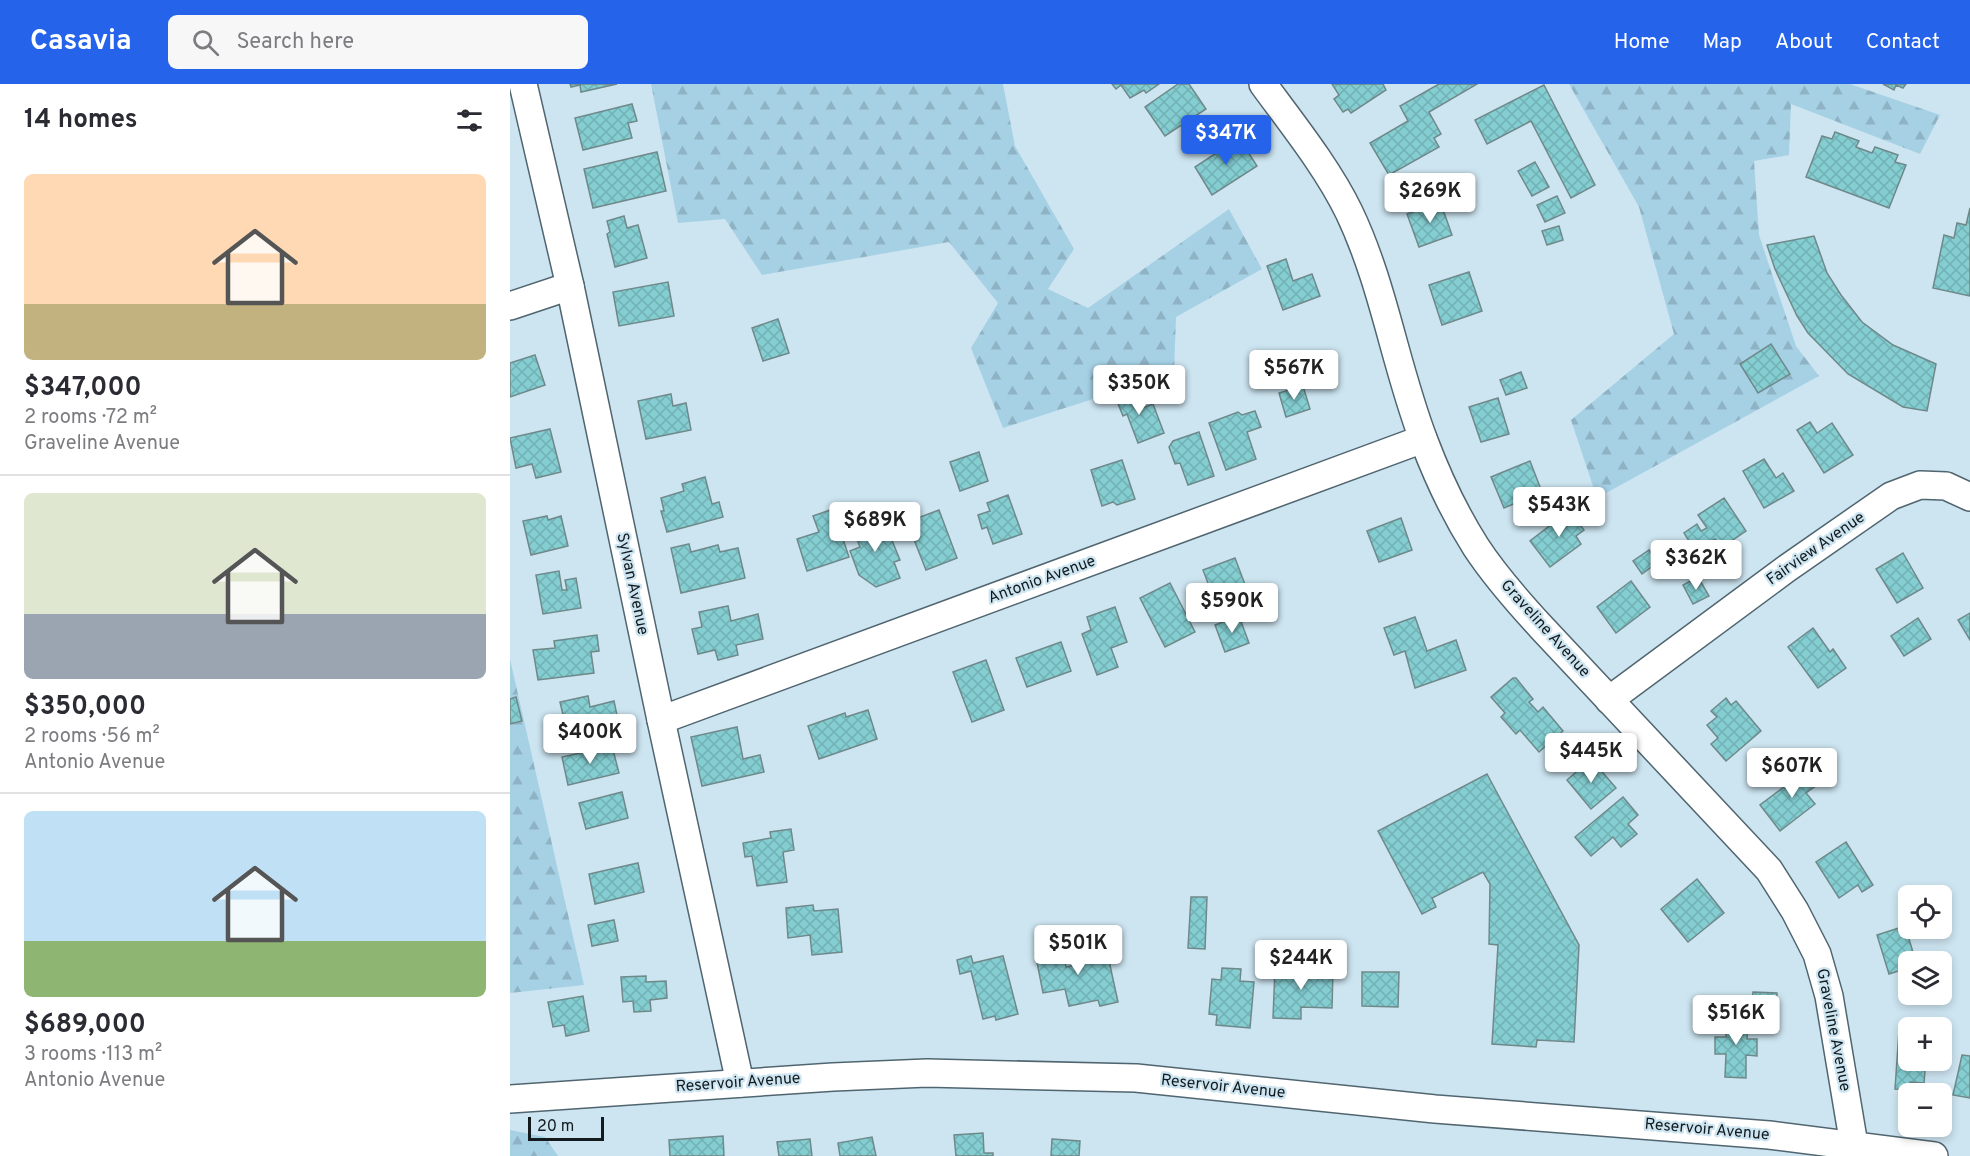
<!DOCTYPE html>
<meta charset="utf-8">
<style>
:root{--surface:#fff;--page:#f7f7f7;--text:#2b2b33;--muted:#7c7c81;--line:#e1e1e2;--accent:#2563eb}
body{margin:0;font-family:Overpass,sans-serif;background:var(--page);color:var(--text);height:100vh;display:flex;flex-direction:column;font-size:22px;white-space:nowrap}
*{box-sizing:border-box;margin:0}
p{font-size:20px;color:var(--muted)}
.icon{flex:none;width:33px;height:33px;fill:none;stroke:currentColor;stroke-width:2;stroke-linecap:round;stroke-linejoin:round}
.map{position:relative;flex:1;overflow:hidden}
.sheet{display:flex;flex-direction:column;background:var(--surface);width:510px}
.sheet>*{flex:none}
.buttons{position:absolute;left:1388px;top:801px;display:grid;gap:12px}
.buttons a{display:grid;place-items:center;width:54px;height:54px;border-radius:9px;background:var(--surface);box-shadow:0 3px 9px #0003;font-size:30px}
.scale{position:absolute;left:18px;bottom:15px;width:76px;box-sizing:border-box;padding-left:6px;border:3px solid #131b1f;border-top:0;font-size:16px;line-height:21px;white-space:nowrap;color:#131b1f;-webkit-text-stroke:4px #cde5f1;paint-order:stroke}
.price{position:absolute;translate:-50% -51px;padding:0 14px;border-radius:6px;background:#fff;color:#222;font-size:20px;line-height:39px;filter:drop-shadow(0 2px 3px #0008)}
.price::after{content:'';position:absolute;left:50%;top:36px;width:18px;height:14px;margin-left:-9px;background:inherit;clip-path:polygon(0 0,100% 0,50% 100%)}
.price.current{background:var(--accent);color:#fff}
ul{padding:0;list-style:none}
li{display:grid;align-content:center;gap:12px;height:318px;padding:0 24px}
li+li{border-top:2px solid var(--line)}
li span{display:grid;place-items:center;height:186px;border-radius:9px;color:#555}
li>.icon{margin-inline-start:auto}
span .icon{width:108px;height:108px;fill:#fffc;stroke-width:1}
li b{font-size:26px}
h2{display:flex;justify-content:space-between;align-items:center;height:72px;padding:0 24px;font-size:26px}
header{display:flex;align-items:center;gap:36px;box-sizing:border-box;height:84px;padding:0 30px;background:var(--accent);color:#fff}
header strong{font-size:28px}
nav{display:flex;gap:33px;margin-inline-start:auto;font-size:21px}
.search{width:420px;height:54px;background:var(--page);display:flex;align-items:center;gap:15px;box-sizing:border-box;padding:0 21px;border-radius:9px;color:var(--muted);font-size:22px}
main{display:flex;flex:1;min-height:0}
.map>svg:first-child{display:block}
</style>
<header>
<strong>Casavia</strong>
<div class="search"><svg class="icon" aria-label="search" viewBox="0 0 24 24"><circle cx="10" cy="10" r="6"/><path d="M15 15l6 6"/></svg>Search here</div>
<nav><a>Home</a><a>Map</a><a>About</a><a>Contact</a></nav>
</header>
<main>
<section class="sheet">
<h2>14 homes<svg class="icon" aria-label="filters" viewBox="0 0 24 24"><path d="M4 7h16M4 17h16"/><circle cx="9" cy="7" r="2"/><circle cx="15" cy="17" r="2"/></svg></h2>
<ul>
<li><span style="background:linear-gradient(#ffd9b3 70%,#c2b280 0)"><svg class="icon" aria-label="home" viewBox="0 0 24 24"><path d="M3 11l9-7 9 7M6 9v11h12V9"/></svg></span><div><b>$347,000</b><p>2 rooms · 72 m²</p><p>Graveline Avenue</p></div></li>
<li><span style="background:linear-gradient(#dfe7d0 65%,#9aa5b1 0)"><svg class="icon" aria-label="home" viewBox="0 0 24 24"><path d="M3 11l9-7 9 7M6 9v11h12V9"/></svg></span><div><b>$350,000</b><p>2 rooms · 56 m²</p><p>Antonio Avenue</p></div></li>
<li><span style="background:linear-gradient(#bfe0f5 70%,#8fb573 0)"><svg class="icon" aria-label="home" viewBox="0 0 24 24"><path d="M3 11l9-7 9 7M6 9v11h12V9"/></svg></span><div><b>$689,000</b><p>3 rooms · 113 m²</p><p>Antonio Avenue</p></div></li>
</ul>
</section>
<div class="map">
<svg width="1460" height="1072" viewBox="0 0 1460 1072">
<defs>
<pattern id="forest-firs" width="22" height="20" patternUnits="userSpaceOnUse" patternTransform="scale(1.5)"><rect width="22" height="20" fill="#a6d1e5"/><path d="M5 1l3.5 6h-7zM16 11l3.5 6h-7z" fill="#8eb3c4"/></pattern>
<pattern id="building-cross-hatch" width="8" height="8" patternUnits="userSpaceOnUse" patternTransform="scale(1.5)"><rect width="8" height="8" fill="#84ced2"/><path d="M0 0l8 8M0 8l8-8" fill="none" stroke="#71b0b4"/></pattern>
</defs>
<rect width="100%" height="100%" fill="#cde5f1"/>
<g fill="url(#forest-firs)">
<polygon points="141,0 493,0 505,62 564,165 538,205 578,224 719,125 752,185 666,233 664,289 493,344 461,264 488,219 439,158 252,191 215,135 168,139"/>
<polygon points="1059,0 1340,0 1430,31 1410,70 1281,20 1279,71 1244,77 1249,151 1286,262 1309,292 1087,414 1061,336 1164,250 1129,123"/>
<polygon points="0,575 74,901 0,909"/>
<polygon points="0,1046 35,1053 48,1072 0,1072"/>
</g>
<g fill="url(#building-cross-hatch)" stroke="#6f898a" stroke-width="1.5">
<polygon points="60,0 107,0 71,8 70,1 61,3"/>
<polygon points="602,0 649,0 636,9 634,6 620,14 611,1 606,5"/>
<polygon points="668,0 679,0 696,25 655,52 635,23"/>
<polygon points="822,0 873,0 876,6 841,29 838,25 833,28 824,15 829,11"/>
<polygon points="929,0 967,0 919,28 931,50 924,54 929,63 879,91 860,59 898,37 890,22"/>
<polygon points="1373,0 1396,0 1393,4 1386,1 1384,6"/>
<polygon points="1034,1 1085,101 1061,114 1021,37 977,60 965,36"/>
<polygon points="122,20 127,37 118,39 122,54 73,66 65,34"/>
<polygon points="1325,48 1349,57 1346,63 1362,69 1365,63 1388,71 1385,78 1396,81 1379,124 1296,93 1312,52 1322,55"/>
<polygon points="729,54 747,82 702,111 685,83"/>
<polygon points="147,68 156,107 83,124 74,85"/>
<polygon points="1025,78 1039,103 1022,112 1008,87"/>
<polygon points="1047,112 1055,129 1035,138 1027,121"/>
<polygon points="930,117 942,151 909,163 897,130"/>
<polygon points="1460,124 1460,212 1423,204 1434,151 1444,154 1447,139 1456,141"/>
<polygon points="114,132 117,144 128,141 137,174 105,183 97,150 100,148 97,137"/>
<polygon points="1049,142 1053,156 1037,161 1032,147"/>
<polygon points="1304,152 1317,189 1331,211 1352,238 1383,261 1426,280 1417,327 1393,323 1338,290 1298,249 1287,232 1265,185 1257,161"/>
<polygon points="776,175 783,197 802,190 810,212 773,226 757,182"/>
<polygon points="959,188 972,227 932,241 919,201"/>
<polygon points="158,198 164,232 109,242 103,208"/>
<polygon points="268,235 279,269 253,277 242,244"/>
<polygon points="1261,260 1280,290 1248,309 1230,280"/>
<polygon points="25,271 35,301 0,313 0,279"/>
<polygon points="1011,288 1017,304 996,311 990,296"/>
<polygon points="793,302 800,325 776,333 769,309"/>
<polygon points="622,304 630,325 643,320 654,349 628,359 617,330 613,332 604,310"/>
<polygon points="161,310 163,322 176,319 181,346 136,355 128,317"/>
<polygon points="988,314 999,350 971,358 959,323"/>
<polygon points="745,327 751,343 737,348 746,375 716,386 699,339 728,328 732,331"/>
<polygon points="1300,338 1307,349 1322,339 1343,371 1314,389 1287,346"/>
<polygon points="40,345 51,388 26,394 22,380 6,384 0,354"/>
<polygon points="689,348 704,392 678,401 670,379 665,380 659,363 663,357"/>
<polygon points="469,368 478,397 450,407 440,378"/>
<polygon points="1254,375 1266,394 1273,389 1284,407 1254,424 1233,387"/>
<polygon points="612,376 625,415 607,421 603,418 592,422 581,386"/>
<polygon points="1020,377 1032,408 994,424 981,393"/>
<polygon points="195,393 202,420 209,418 213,433 157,448 151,427 154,427 151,414 174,407 172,400"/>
<polygon points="498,411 512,450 483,460 477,443 472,445 468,431 480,427 477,419"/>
<polygon points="1214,414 1236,447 1211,464 1205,455 1199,458 1201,461 1187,470 1174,449 1187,440 1191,447 1197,444 1188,431"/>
<polygon points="1056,422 1074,446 1066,452 1071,460 1040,483 1020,457 1047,436 1043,431"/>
<polygon points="323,425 339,473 297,487 287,455 309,448 303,432"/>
<polygon points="429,426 447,474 416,486 397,438"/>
<polygon points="37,432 38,436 51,432 58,462 21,471 13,437"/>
<polygon points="363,432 366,441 372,439 378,455 381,454 390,476 384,478 390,494 366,503 349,491 340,467 350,463 341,440"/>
<polygon points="891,434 902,466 869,478 857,447"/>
<polygon points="179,460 181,468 208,461 210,468 228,464 235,494 171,509 161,464"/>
<polygon points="1139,466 1148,478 1132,490 1123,477"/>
<polygon points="1393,469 1413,504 1387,519 1366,485"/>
<polygon points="725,474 742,519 710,531 693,486"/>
<polygon points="49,487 52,506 57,506 55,496 66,494 71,524 33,530 26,491"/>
<polygon points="1188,493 1199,512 1183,520 1173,501"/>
<polygon points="1121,497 1140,523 1106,549 1087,523"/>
<polygon points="660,499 685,548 655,563 630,514"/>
<polygon points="218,522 221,537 248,530 253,555 226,561 228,571 208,576 205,566 188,570 182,545 192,543 189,528"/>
<polygon points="605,523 617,558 601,564 608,583 587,591 572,550 581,546 577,533"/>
<polygon points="1460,529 1460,556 1448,536"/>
<polygon points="729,532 739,559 715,568 705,541"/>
<polygon points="905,533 917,567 946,556 956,586 905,604 895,567 884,571 874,544"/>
<polygon points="1408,534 1421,555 1394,572 1381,552"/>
<polygon points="1303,544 1320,568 1323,565 1336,584 1308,604 1278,563"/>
<polygon points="87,551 89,567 81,568 84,589 28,596 23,566 45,564 44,557"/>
<polygon points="551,558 561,587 517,603 506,574"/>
<polygon points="476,576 494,626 462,638 443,588"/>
<polygon points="1003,594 1006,594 1023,615 1019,618 1028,628 1033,623 1053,647 1029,668 1010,646 1006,650 991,633 995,629 981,613"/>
<polygon points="78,612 80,623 104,617 109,641 58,652 50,618"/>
<polygon points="6,613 12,637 0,640 0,615"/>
<polygon points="1216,614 1221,621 1226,617 1251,647 1216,677 1201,660 1208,654 1197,641 1207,633 1201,627"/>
<polygon points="358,626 367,655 309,675 298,642 335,629 336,633"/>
<polygon points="227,643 233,675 250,671 254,688 192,702 181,653"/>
<polygon points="102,662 109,689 58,701 52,673"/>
<polygon points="1081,675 1106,704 1081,725 1057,696"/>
<polygon points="1303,681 1314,696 1296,709 1305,720 1270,747 1250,721"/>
<polygon points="977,690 1069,861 1064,958 1027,956 1026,963 982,960 988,861 979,860 980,800 973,788 922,814 926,823 912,830 868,747"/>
<polygon points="112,708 118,734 76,745 69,719"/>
<polygon points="1113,713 1128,731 1118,740 1127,750 1111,763 1103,753 1081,772 1065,753"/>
<polygon points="281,745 284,766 273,768 277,798 247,802 242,772 235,773 233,759 261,754 260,748"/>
<polygon points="1336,758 1363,801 1352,808 1348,801 1329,814 1306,778"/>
<polygon points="128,779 134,808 85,820 79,790"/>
<polygon points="1187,795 1214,829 1178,858 1151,825"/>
<polygon points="681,813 697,813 695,865 678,864"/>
<polygon points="303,821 304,827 328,825 332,868 302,871 300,851 278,854 276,824"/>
<polygon points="104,836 108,857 82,862 78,841"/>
<polygon points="1395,842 1406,878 1398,878 1398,884 1379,890 1367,851"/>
<polygon points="552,862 556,883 571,880 568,869 596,863 608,918 590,922 588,916 559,922 555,905 533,909 525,868"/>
<polygon points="461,872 463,879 493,872 508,930 486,936 485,932 473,935 461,887 450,890 447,876"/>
<polygon points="712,884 731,885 730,897 744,898 740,944 706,941 707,931 699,930 702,895 711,896"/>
<polygon points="765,884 823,886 822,924 791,923 791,935 763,934"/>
<polygon points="852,888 889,888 888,923 852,922"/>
<polygon points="136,892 136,898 156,897 157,914 140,916 141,927 124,928 123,917 113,918 111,893"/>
<polygon points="1243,908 1267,909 1266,937 1241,935"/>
<polygon points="73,912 79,947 56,952 54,941 43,943 38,918"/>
<polygon points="1217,931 1238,932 1237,955 1247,955 1247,972 1236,971 1236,994 1215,993 1216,970 1205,970 1205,953 1216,953"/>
<polygon points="1397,938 1412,940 1412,944 1398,944 1398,976 1416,976 1414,999 1400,998 1399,1006 1385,1005 1389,947 1396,947"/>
<polygon points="1452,971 1460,972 1460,1014 1443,1011"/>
<polygon points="473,1049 474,1069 483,1069 483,1072 446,1072 444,1051"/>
<polygon points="213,1052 214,1072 160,1072 159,1056"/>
<polygon points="362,1053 366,1072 330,1072 328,1059"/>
<polygon points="300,1055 302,1072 269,1072 267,1058"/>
<polygon points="542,1055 570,1057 569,1072 541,1072"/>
</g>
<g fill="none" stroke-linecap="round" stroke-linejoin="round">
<defs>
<g id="minor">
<polyline points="13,0 60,202 151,636 230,999"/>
<path d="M753,0c30,41 64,83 86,128 35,73 46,154 75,229 14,37 31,73 52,106 19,29 42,55 66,81l227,242 26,41 22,43 12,42 25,149"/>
<polyline points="0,222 60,202"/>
<polyline points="1099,616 1276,485 1381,412 1410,401 1436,402 1460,413"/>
<polyline points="151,636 913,355"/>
<polyline points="0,1015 323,993 417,989 626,994 925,1025 1259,1051 1424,1072"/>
</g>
</defs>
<use href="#minor" stroke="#50656f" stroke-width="30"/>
<use href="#minor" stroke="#fff" stroke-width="27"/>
</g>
<g text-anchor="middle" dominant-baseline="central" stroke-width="4.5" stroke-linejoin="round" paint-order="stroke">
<g font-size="16" fill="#131b1f" stroke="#cde5f1">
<text transform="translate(1306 465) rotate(-35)">Fairview Avenue</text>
<text transform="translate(532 496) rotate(-20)">Antonio Avenue</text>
<text transform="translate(122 500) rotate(78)">Sylvan Avenue</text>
<text transform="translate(1035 545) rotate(48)">Graveline Avenue</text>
<text transform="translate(1323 946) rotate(79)">Graveline Avenue</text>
<text transform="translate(228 999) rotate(-4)">Reservoir Avenue</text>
<text transform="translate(713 1003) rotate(6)">Reservoir Avenue</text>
<text transform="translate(1197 1046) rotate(5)">Reservoir Avenue</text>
</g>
</g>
</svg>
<div class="buttons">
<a><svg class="icon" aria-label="locate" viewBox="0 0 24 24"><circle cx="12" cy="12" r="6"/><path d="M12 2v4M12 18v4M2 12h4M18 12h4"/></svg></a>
<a><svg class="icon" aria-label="layers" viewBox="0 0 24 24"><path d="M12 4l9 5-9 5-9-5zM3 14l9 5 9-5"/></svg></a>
<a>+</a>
<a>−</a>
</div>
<div class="scale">20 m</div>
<b class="price current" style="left:716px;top:82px">$347K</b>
<b class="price" style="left:920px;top:140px">$269K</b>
<b class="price" style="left:784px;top:317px">$567K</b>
<b class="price" style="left:629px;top:332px">$350K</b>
<b class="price" style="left:1049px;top:454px">$543K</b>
<b class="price" style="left:365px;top:469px">$689K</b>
<b class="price" style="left:1186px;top:507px">$362K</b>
<b class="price" style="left:722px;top:550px">$590K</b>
<b class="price" style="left:80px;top:681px">$400K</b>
<b class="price" style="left:1081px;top:700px">$445K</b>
<b class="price" style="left:1282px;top:715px">$607K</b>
<b class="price" style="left:568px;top:892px">$501K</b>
<b class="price" style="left:791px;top:907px">$244K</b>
<b class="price" style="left:1226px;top:962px">$516K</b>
</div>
</main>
